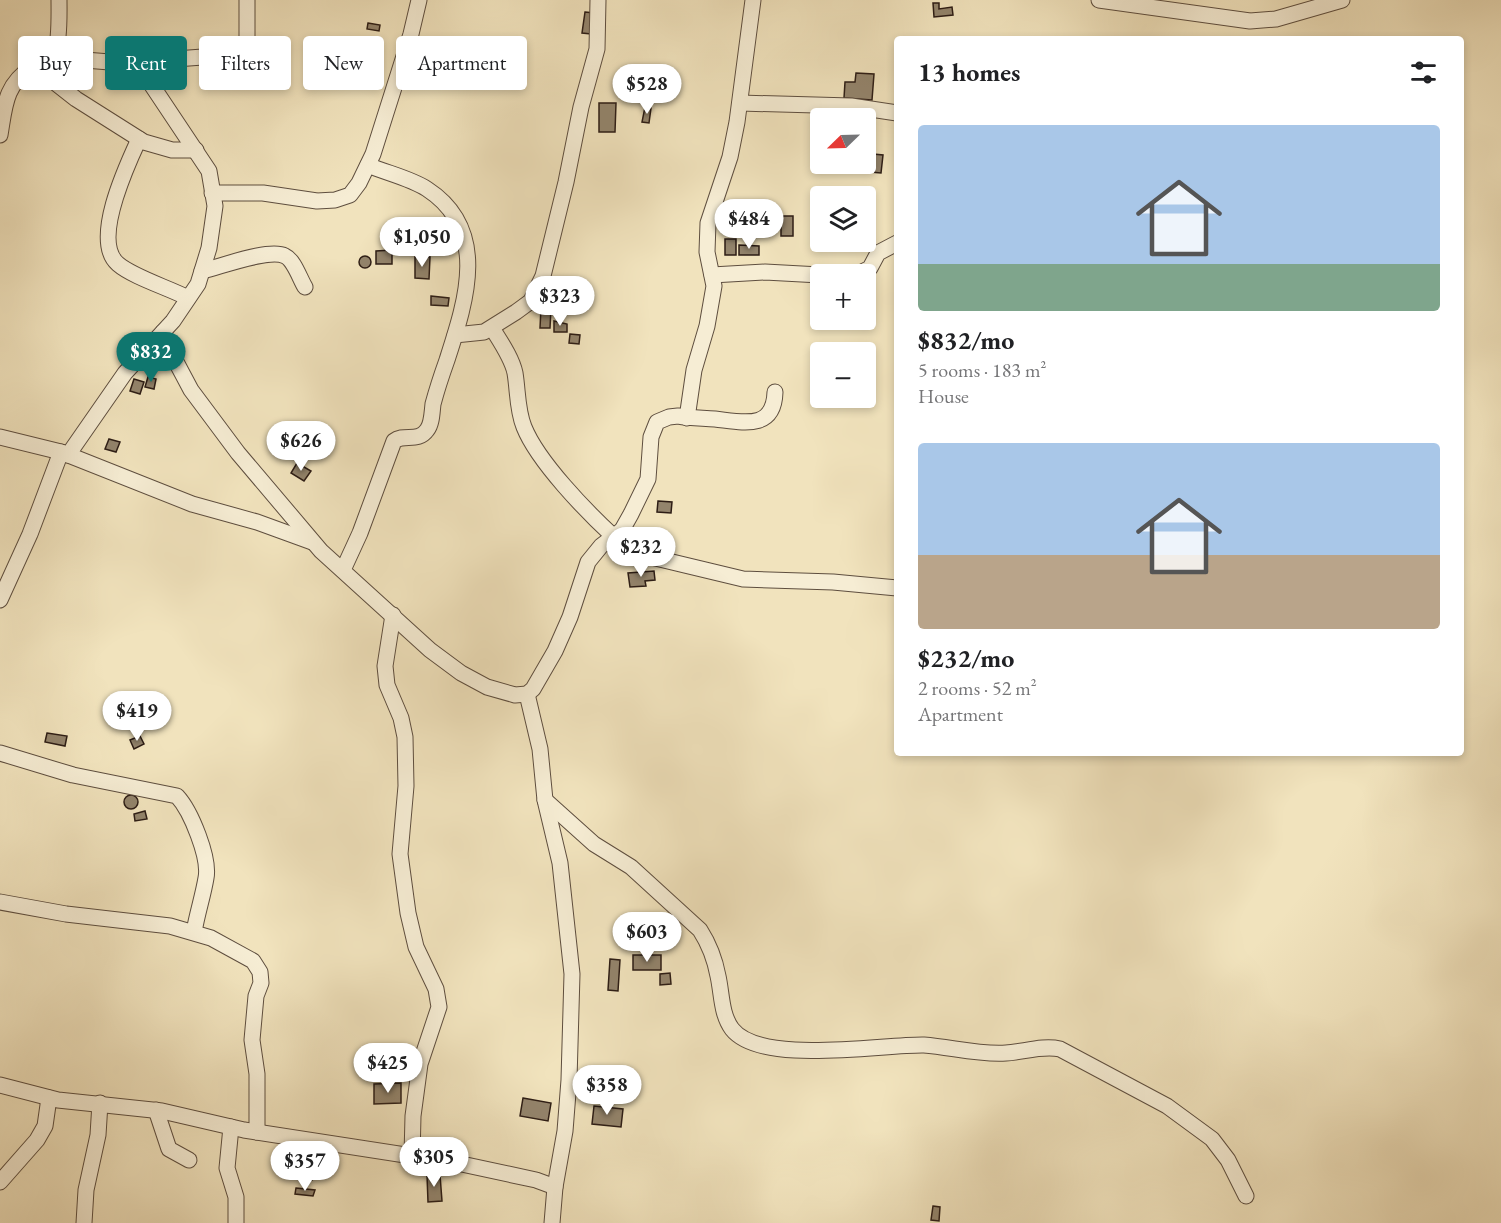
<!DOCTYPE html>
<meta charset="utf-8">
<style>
:root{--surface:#fff;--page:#f6f6f6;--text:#202124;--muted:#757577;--accent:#0f766e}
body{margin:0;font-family:"EB Garamond",serif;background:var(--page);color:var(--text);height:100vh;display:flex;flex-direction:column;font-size:22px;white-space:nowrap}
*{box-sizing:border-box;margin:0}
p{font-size:20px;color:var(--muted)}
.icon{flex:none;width:33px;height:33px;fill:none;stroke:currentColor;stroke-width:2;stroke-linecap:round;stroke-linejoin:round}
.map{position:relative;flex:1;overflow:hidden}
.panel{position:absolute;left:894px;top:36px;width:570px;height:720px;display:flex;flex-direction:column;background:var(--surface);border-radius:6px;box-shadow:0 3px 9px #0003}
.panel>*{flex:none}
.hud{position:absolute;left:18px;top:36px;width:570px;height:54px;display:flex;gap:12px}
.needle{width:39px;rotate:247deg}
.fabs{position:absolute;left:810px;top:108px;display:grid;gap:12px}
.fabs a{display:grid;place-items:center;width:66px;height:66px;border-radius:6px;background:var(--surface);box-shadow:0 3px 9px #0003;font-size:30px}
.price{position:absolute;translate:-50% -51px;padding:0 14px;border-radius:21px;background:#fff;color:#222;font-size:20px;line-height:39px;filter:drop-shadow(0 2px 3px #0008)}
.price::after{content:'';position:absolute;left:50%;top:36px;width:18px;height:14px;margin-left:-9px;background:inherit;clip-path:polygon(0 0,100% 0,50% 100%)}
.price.on{background:var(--accent);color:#fff}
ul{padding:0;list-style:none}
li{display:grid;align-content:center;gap:12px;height:318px;padding:0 24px}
li span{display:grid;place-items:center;height:186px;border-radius:6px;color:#555}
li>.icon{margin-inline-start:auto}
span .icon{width:108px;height:108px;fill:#fffc;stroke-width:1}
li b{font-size:26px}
h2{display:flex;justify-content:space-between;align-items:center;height:72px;padding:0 24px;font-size:26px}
.chip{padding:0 21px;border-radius:6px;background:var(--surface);box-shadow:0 3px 9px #0003;font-size:21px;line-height:54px}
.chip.on{background:var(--accent);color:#fff}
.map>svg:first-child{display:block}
</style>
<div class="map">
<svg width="1501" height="1223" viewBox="0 0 1501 1223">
<rect width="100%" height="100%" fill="#f1e3bd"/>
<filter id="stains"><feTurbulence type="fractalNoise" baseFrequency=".00333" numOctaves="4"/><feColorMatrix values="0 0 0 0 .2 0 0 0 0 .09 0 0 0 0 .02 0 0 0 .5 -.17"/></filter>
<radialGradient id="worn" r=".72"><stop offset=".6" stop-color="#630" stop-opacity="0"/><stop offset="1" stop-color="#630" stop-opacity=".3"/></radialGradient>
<g fill="#93846c" stroke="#2d1d15" stroke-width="1.5">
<polygon points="933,3 939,3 939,9 952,7 953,15 934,17"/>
<polygon points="585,12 594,13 591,34 582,33"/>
<polygon points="368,23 380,25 379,31 367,29"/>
<polygon points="856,73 874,74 872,100 844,98 845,82 855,82"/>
<polygon points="599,103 616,103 615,132 599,132"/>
<polygon points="645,107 651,108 649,123 642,122"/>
<polygon points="873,154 883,155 881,173 870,172"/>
<polygon points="735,211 736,227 723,228 722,212"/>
<rect x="781" y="216" width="12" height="20"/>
<rect x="725" y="239" width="11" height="16"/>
<polygon points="739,245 759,246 759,255 739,255"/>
<polygon points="392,250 392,264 376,264 376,251"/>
<circle cx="365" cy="262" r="6"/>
<polygon points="415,257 430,257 429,279 415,278"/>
<polygon points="558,288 583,292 581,308 571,307 572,298 558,296"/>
<polygon points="431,296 449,298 448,306 431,305"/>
<polygon points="541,308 551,308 550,328 540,328"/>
<polygon points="554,321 567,324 567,332 554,332"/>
<polygon points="570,334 580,335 579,344 569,343"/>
<polygon points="148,377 156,379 154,389 145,387"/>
<polygon points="134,379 144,382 140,394 130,391"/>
<polygon points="109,439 120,442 116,452 105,449"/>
<polygon points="297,463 311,471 304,481 291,473"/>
<polygon points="658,501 672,502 671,513 657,512"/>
<polygon points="654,571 655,580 645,581 646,586 630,587 628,573"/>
<polygon points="47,733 67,736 65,746 45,742"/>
<polygon points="140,736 144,744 134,749 130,740"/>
<circle cx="131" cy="802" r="7"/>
<polygon points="145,811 147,819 135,821 134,814"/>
<rect x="633" y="955" width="28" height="15"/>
<polygon points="610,959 620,960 618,991 608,990"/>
<polygon points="670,973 671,984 660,985 660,974"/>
<polygon points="401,1083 401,1103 374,1104 374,1084"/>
<polygon points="624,1087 624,1100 606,1101 606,1088"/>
<polygon points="523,1098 551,1103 548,1121 520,1116"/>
<polygon points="594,1106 623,1109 621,1127 592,1124"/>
<polygon points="302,1153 314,1154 312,1180 300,1180"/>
<polygon points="427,1175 440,1175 442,1201 428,1202"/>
<polygon points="296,1188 315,1190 313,1196 295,1194"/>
<polygon points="933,1206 940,1207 939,1221 931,1220"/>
</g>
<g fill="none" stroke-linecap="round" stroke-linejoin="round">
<defs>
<g id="minor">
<polyline points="1099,0 1250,21 1276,19 1342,0"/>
<polyline points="48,57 122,63 216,56 243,56 247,44 247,0"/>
<polyline points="34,66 76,99 144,142 172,150 196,150"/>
<polyline points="740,103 851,106 897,113"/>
<path d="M0,135c5,-30 5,-50 32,-68 8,-5 18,-9 23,-16 5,-10 4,-39 4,-51"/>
<path d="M139,139c-12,26 -48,102 -21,125 15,13 51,24 70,34"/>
<polyline points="212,193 263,193 317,201 335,200 350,195 359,183 373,154 411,34 419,0"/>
<path d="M202,271c18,-4 67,-23 83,-15 9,4 15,23 20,31"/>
<polyline points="858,274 870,268 878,253 897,243"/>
<polyline points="712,275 765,272 820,275"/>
<path d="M492,328c8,13 20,30 23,45 3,18 2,37 9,54 14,35 63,85 90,110"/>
<path d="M163,332l11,26 17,32 47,63 83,98 109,99 31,23 26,14 28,8 12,-1 6,-5 22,-38 15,-34 18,-55 13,-16 21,-16 9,-16 17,-35 3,-42 6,-15 12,-5 9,-1c12,2 25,2 37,3 27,3 59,12 60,-27"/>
<polyline points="455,335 484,332 516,312 531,301 543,276 566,182 581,107 597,49 598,0"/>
<polyline points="687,418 694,370 707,326 714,286 707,252 708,223 730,157 737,122 753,0"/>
<polyline points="0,437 61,452 192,504 257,522 312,542"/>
<polyline points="68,455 125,373 173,321 198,284 209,248 215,206 209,171 137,63"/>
<polyline points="622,530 633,548 643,555 743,579 833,582 897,588"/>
<path d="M343,570l17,-37 34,-92c10,-8 24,2 33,-11 5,-6 5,-18 6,-26 4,-15 9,-30 14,-44 19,-59 43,-130 -20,-171 -17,-11 -41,-16 -59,-24"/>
<polyline points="0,600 30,534 61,452"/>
<polyline points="393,615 385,666 387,685 401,718 405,737 406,786 400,854 408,913 416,947 436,989 439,1007 420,1064 413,1116 412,1156"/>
<polyline points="527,694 540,749 545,800 560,863 572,974 569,1080 565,1131 555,1187 552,1223"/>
<path d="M0,753l73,22 104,21c14,15 33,62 29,82 -3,18 -9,36 -12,54"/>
<path d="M545,800l49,44 37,23 69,63c9,14 15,30 18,46 4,18 3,38 14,53 29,37 150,15 192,16 27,2 55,10 82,8 17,-1 37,-8 54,-4l107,57 45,33 16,21 18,36"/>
<polyline points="0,902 66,914 170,926 211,938 253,961 260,972 261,983 256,996 252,1040 257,1074 257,1132"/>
<polyline points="0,1085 58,1100 162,1111 244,1130 457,1163 536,1180 555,1187"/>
<polyline points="156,1110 169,1149 189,1160"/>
<polyline points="231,1127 227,1168 236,1197 236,1223"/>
<polyline points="0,1182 37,1140 45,1126 49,1098"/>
<polyline points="84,1223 86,1190 98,1135 100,1103"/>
</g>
</defs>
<use href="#minor" stroke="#5e4e3f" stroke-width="17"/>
<use href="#minor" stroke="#f6edd4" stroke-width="15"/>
</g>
<rect width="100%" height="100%" filter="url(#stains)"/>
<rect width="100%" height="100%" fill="url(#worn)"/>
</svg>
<div class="fabs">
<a><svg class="needle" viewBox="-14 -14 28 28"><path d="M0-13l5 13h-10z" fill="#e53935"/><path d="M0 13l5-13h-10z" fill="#757577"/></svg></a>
<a><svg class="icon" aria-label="layers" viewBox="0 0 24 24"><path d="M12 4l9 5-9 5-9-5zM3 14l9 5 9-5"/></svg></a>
<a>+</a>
<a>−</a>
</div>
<b class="price" style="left:647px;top:115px">$528</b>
<b class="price" style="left:749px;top:250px">$484</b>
<b class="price" style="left:422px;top:268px">$1,050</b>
<b class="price" style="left:560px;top:327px">$323</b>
<b class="price on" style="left:151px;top:383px">$832</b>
<b class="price" style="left:301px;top:472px">$626</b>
<b class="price" style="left:641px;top:578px">$232</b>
<b class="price" style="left:137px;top:742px">$419</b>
<b class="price" style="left:647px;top:963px">$603</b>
<b class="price" style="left:388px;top:1094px">$425</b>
<b class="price" style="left:607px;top:1116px">$358</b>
<b class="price" style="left:434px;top:1188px">$305</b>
<b class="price" style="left:305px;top:1192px">$357</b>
<div class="hud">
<a class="chip">Buy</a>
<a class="chip on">Rent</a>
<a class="chip">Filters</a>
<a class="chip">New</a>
<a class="chip">Apartment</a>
</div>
<section class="panel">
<h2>13 homes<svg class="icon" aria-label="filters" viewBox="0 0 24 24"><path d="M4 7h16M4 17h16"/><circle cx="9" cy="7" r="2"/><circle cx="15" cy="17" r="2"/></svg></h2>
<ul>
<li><span style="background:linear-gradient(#a9c7e8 75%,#7fa58c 0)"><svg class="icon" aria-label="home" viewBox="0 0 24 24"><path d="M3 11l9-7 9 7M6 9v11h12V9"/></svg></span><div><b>$832/mo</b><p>5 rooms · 183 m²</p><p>House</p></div></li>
<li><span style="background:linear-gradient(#a9c7e8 60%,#b9a48a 0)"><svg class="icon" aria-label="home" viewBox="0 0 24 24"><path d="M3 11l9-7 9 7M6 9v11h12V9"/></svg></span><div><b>$232/mo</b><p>2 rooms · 52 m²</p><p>Apartment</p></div></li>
</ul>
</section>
</div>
